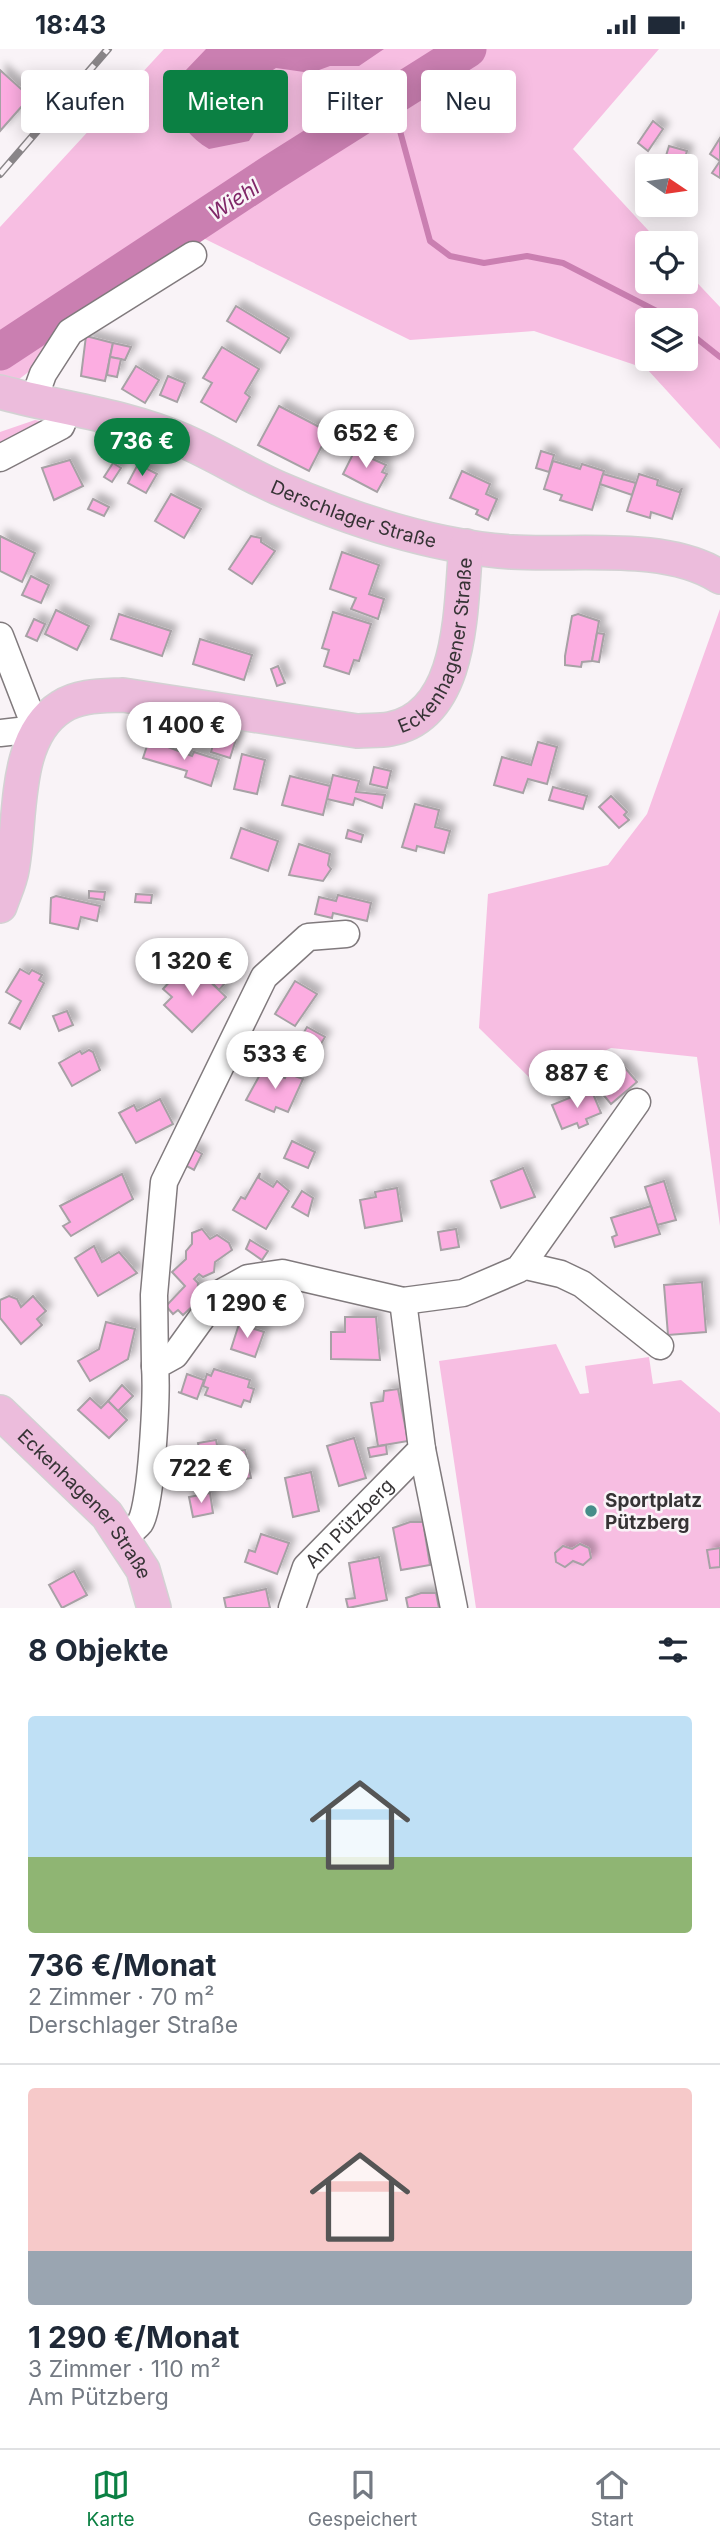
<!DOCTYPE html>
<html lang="de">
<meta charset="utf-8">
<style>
:root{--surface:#fff;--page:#f6f6f7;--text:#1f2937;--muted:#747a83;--line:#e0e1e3;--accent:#0b8043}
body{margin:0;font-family:Inter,sans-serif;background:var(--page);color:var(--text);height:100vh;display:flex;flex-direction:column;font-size:26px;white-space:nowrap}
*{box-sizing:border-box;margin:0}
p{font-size:23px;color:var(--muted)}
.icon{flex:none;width:38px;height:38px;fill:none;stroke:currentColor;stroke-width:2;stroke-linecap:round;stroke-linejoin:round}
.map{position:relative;height:1559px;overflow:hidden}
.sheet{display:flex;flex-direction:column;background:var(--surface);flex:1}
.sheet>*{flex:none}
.guide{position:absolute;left:21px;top:21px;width:679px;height:63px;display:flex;gap:14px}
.needle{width:46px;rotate:103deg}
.fabs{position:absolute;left:635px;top:105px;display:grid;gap:14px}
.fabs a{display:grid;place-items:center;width:63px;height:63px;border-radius:7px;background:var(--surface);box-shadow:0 4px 18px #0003;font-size:35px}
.price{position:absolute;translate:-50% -60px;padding:0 16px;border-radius:24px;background:#fff;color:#222;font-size:23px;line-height:46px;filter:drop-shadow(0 2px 4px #0008)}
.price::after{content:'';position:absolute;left:50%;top:42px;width:21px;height:16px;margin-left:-10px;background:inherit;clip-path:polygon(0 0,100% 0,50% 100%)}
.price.current{background:var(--accent);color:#fff}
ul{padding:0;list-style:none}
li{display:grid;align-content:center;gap:14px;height:371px;padding:0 28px}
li+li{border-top:2px solid var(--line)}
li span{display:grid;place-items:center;height:217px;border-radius:7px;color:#555}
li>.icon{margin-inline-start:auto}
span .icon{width:126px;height:126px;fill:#fffc;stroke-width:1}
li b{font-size:30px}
h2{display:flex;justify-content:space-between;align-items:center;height:84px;padding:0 28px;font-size:30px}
.chip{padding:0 24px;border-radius:7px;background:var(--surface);box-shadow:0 4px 18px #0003;font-size:24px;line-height:63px}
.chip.current{background:var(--accent);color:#fff}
.status{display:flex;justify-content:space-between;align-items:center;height:49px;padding:0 35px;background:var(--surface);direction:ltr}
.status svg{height:19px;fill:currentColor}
.dock{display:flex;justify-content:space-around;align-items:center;height:98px;border-top:2px solid var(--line);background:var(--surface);font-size:19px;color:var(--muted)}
.dock a{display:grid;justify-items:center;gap:4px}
.dock .current{color:var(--accent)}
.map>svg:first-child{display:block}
</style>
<div class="status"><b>18:43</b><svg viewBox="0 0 49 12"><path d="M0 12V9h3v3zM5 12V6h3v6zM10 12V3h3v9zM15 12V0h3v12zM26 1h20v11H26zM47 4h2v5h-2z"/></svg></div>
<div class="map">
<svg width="720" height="1559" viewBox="0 0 720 1559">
<defs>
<filter id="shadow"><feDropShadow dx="6" dy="-6" stdDeviation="3.5" flood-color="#0004"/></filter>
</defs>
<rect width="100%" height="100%" fill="#f9f3f7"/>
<g fill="#f7bee2" fill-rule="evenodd">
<path d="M164,0h495l-86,100 87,94h-12v39h38v-11l34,36v142l-73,-80 -113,-38 -124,9 -207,-102 -185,142 -18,-5v-148zM648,271h38v39h-38z"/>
<polygon points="35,371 44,373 0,403 0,383"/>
<polygon points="720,560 720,1177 697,1008 611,999 535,1034 479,979 488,845 608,816 647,765"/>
<polygon points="556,1295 580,1345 589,1344 585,1317 649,1308 653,1335 681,1331 720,1364 720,1559 476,1559 439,1312"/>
</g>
<path fill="#ca7fb1" d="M206,0h178l-25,17h-29l-19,7 -35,-5 -28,18 -3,16 10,7 4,16 -10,16 -40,8c-19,-11 -29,-26 -37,-46l13,-32z"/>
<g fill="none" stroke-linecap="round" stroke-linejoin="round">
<g stroke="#ca7fb1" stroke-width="6">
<polyline points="391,49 430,192 450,207 484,214 527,207 563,214 674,271"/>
<polyline points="686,281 720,308"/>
</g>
<polyline stroke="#ca7fb1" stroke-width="37" points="0,303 273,123 468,0"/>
</g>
<g fill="#fcade1" stroke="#a7a1a5" stroke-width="2" filter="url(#shadow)">
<polygon points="0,21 30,48 0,82"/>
<polygon points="653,72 663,80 648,102 638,94"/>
<polygon points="720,89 720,112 710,105"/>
<polygon points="669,97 687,102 683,115 665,110"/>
<polygon points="720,112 720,129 712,124"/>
<polygon points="236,257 289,289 280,304 227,272"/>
<polygon points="86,287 113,294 105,332 81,327"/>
<polygon points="113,294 131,298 125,311 110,308"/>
<polygon points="222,298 259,320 245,344 250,348 236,373 201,353 212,334 203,329"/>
<polygon points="110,308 121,310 117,328 107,326"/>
<polygon points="136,317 159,331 145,354 122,340"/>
<polygon points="168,327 185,334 177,353 160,346"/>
<polygon points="279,357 329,383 309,422 258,396"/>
<polygon points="357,397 370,404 368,408 386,416 382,423 387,425 377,443 343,425"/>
<polygon points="541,402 554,406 549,423 536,419"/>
<polygon points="70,411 83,437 54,451 42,419"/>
<polygon points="553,412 580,420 582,415 604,422 592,461 560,451 562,446 544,440"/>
<polygon points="113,414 121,419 112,433 104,428"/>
<polygon points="138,415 157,425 146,444 128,434"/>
<polygon points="462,422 490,435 486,445 497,450 488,471 476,465 478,461 450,449"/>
<polygon points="603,425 636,434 632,446 600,435"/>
<polygon points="639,425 658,431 657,436 679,443 682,439 672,470 651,463 650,469 627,462"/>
<polygon points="171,445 201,460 184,489 155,472"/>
<polygon points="93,450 109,458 104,467 88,460"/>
<polygon points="0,487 35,504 22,533 0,522"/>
<polygon points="251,487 261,489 261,493 275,502 252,535 229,520"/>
<polygon points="342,503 379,516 369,545 384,550 378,570 351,560 356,549 330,540"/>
<polygon points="31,527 49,536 41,554 22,546"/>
<polygon points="56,561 89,577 77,601 45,585"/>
<polygon points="333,563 371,575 359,612 354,611 349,625 324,617 329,601 322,599"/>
<polygon points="119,565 171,582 162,607 111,590"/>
<polygon points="578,565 599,572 592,612 582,613 581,618 565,616 565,607 572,567"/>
<polygon points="34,570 45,575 37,592 26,587"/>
<polygon points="597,584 604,585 599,613 592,612"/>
<polygon points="200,590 252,606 244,631 193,615"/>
<polygon points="278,617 285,634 277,637 271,620"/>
<polygon points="218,678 238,684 230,709 211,703"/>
<polygon points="149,691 192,707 194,703 219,711 211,737 185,728 187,722 143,709"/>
<polygon points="538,693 557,698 547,735 528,730 523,744 494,736 502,708 531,716"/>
<polygon points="242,705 265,711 257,745 234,740"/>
<polygon points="374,718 391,722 387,739 370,735"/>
<polygon points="333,726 359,732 356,743 385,746 382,759 355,749 353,756 327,750"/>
<polygon points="290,727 330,737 323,766 282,756"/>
<polygon points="553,738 587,747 583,760 549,751"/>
<polygon points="611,747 627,763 624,766 629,771 619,779 599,758"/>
<polygon points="415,755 439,761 435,778 450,782 444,804 417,797 416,802 402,798"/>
<polygon points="241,779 278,792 268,822 231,809"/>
<polygon points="348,781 363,786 361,793 346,789"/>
<polygon points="299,795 330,805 328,816 331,820 323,832 289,826"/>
<polygon points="89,842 105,843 104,851 89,849"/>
<polygon points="136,845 152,846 151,854 135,853"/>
<polygon points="338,846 371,854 367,872 333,864 332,869 315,865 319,848 336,852"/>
<polygon points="56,847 100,857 97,872 81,868 78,880 50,874 51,849"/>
<polygon points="214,909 232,926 219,941 201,923"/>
<polygon points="20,920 29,925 32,921 42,926 39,931 44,934 20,980 9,974 21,952 6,943"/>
<polygon points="181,920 190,929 198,921 226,948 192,983 164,956 172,948 163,940"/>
<polygon points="295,932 317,945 295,977 275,965"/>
<polygon points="67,962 73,976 59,982 53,967"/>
<polygon points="307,978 325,988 315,1005 297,995"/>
<polygon points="89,1001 93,1003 100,1021 72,1037 59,1014 80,1002 82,1005"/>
<polygon points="621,1014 637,1033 611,1055 595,1036"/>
<polygon points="262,1022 285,1029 287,1024 303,1030 288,1063 276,1058 274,1063 246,1051"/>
<polygon points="591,1040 601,1064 586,1070 588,1075 579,1079 577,1074 562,1080 552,1056"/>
<polygon points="160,1050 173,1075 136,1094 119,1064 134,1056 137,1062"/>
<polygon points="292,1092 315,1103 308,1119 284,1109"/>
<polygon points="192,1099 202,1105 194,1121 183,1115"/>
<polygon points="523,1119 535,1148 501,1159 491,1132"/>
<polygon points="260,1124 259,1129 273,1138 277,1132 289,1142 266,1180 233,1161 241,1148 245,1150"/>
<polygon points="122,1125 133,1150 71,1187 63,1177 70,1173 60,1157"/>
<polygon points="664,1132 676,1171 657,1176 645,1138"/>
<polygon points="397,1139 402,1172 365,1179 360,1151 376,1148 375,1143"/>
<polygon points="302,1142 313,1149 308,1167 292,1158"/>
<polygon points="651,1157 660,1185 615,1198 612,1188 617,1186 611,1169"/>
<polygon points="202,1180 210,1190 217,1186 229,1194 232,1201 215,1213 214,1223 203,1228 199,1225 194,1230 198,1234 197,1253 183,1266 178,1261 173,1265 166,1257 185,1237 172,1223 186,1210 186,1202 192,1195 192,1184"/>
<polygon points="456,1180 459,1198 441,1201 438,1183"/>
<polygon points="250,1191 268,1202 262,1211 246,1200"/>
<polygon points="94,1197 102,1213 119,1203 137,1224 98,1247 75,1209"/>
<polygon points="702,1233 706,1283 668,1286 664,1236"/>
<polygon points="273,1244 281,1245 278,1265 271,1264"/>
<polygon points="9,1247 17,1250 21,1258 33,1247 46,1262 37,1270 42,1276 21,1295 0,1269 0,1251"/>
<polygon points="345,1268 376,1268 380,1311 331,1310 331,1283 345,1283"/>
<polygon points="106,1273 135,1280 128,1310 90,1332 78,1312 99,1300"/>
<polygon points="239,1275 264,1283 255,1308 231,1300"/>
<polygon points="214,1320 250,1331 248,1338 254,1340 250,1353 244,1351 241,1358 205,1346 208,1339 203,1337 207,1325 211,1327"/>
<polygon points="187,1325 204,1331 197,1350 178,1343 181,1344"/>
<polygon points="122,1336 133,1347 118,1362 108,1352"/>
<polygon points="398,1340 408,1392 378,1397 371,1354 383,1352 384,1342"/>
<polygon points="90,1349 101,1359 108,1352 127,1371 109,1389 78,1361"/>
<polygon points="354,1389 366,1429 339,1437 327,1397"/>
<polygon points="216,1391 219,1406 245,1401 251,1429 206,1437 198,1394"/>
<polygon points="386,1396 387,1405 370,1408 368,1399"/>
<polygon points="311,1423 319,1462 293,1468 285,1429"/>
<polygon points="210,1444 213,1464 193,1468 189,1448"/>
<polygon points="410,1473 423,1473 430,1516 401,1521 393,1479"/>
<polygon points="261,1485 289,1494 277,1525 245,1513 249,1501 255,1503"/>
<polygon points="580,1495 589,1499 591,1509 583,1516 573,1512 565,1518 556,1513 555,1504 563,1497 572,1500"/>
<polygon points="720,1499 720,1518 710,1519 707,1501"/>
<polygon points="379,1508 387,1551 348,1559 346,1550 355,1549 349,1514"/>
<polygon points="74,1522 87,1546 62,1559 49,1536"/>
<polygon points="266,1540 270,1559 226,1559 224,1549"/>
<polygon points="421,1544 436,1544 439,1559 408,1559 406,1549"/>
</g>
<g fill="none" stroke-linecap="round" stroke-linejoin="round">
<defs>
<g id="minor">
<polyline points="34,350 43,325 70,283 193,206"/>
<polyline points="0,409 61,377 69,358"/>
<polyline points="0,587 36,680 0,684"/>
<polyline points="522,1216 561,1225 582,1235 660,1297"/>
<polyline points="155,1317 154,1246 164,1133 264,928 308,888 346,885"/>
<polyline points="422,1400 454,1559"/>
<path d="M124,1488c5,-4 12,-9 16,-14 12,-18 17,-131 15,-157l20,-11 44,-61 29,-16 34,-5 121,28 60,-8 56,-24 118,-167"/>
<path id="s1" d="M292,1559l14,-41 116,-118 -19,-148"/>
</g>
<g id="major">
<path id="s2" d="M0,343c62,17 124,23 184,49 32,14 62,33 94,47 74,32 154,59 234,64 62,4 154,-10 208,25"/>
<path id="s3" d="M0,857c4,-12 10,-24 12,-36 10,-51 0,-132 49,-163 18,-12 42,-11 62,-12l234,36c11,-1 22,0 33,-2 75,-14 70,-125 76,-183"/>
<path id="s4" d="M0,1363l107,103 36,55 11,38"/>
</g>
</defs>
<use href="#minor" stroke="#807a7d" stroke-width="29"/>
<use href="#major" stroke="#d3d2d3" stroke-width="36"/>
<use href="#minor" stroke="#fff" stroke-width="26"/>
<use href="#major" stroke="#ecbcdc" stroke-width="33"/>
<defs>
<polyline id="rail" points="0,125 108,0"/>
</defs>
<use href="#rail" stroke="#898588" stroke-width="8"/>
<use href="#rail" stroke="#f9f3f7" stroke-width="5" stroke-dasharray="16" stroke-linecap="butt"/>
</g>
<circle fill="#468d89" stroke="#f9f3f7" stroke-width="2.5" cx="591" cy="1462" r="7"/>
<g text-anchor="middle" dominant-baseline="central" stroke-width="5" stroke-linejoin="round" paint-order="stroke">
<g font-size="19" fill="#363335" stroke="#f9f3f7">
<text stroke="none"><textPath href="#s2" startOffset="376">Derschlager Straße</textPath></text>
<text stroke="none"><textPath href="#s3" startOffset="653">Eckenhagener Straße</textPath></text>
<text stroke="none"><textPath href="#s4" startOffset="126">Eckenhagener Straße</textPath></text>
<text stroke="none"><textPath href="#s1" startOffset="105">Am Pützberg</textPath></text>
</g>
<g font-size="19" font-weight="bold" fill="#363335" stroke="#f9f3f7" text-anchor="start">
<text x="605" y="1451">Sportplatz<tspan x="605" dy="22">Pützberg</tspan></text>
</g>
<g font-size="21" font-style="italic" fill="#802768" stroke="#f9f3f7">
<text transform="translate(234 151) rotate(-33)">Wiehl</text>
</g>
</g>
</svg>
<div class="fabs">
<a><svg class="needle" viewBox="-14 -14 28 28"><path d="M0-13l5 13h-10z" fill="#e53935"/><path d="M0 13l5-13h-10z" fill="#747a83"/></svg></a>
<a><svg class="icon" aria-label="locate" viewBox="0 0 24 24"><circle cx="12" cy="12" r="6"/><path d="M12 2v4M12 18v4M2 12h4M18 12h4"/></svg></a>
<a><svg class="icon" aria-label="layers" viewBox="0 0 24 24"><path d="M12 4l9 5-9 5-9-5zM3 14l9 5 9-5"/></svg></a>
</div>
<b class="price" style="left:366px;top:421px">652 €</b>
<b class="price current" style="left:142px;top:429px">736 €</b>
<b class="price" style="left:184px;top:713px">1 400 €</b>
<b class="price" style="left:192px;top:949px">1 320 €</b>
<b class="price" style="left:275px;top:1042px">533 €</b>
<b class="price" style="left:577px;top:1061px">887 €</b>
<b class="price" style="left:247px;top:1291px">1 290 €</b>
<b class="price" style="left:201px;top:1456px">722 €</b>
<div class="guide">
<a class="chip">Kaufen</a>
<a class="chip current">Mieten</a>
<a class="chip">Filter</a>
<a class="chip">Neu</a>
</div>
</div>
<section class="sheet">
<h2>8 Objekte<svg class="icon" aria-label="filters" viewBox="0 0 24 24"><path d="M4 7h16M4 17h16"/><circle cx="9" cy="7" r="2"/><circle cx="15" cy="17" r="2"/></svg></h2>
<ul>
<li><span style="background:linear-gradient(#bfe0f5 65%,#8fb573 0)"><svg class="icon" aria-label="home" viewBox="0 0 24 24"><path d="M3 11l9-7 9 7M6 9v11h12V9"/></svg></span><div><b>736 €/Monat</b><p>2 Zimmer · 70 m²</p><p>Derschlager Straße</p></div></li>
<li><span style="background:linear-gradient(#f6c9c9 75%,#9aa5b1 0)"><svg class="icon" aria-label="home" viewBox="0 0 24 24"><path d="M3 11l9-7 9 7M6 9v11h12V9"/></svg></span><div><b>1 290 €/Monat</b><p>3 Zimmer · 110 m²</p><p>Am Pützberg</p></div></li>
</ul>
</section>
<nav class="dock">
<a class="current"><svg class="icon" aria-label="map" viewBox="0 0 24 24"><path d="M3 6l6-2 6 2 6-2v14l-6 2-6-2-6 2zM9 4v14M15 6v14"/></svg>Karte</a>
<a><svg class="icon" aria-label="saved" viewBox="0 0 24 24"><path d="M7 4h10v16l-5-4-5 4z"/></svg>Gespeichert</a>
<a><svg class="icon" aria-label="home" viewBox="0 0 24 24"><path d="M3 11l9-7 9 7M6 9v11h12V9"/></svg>Start</a>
</nav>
